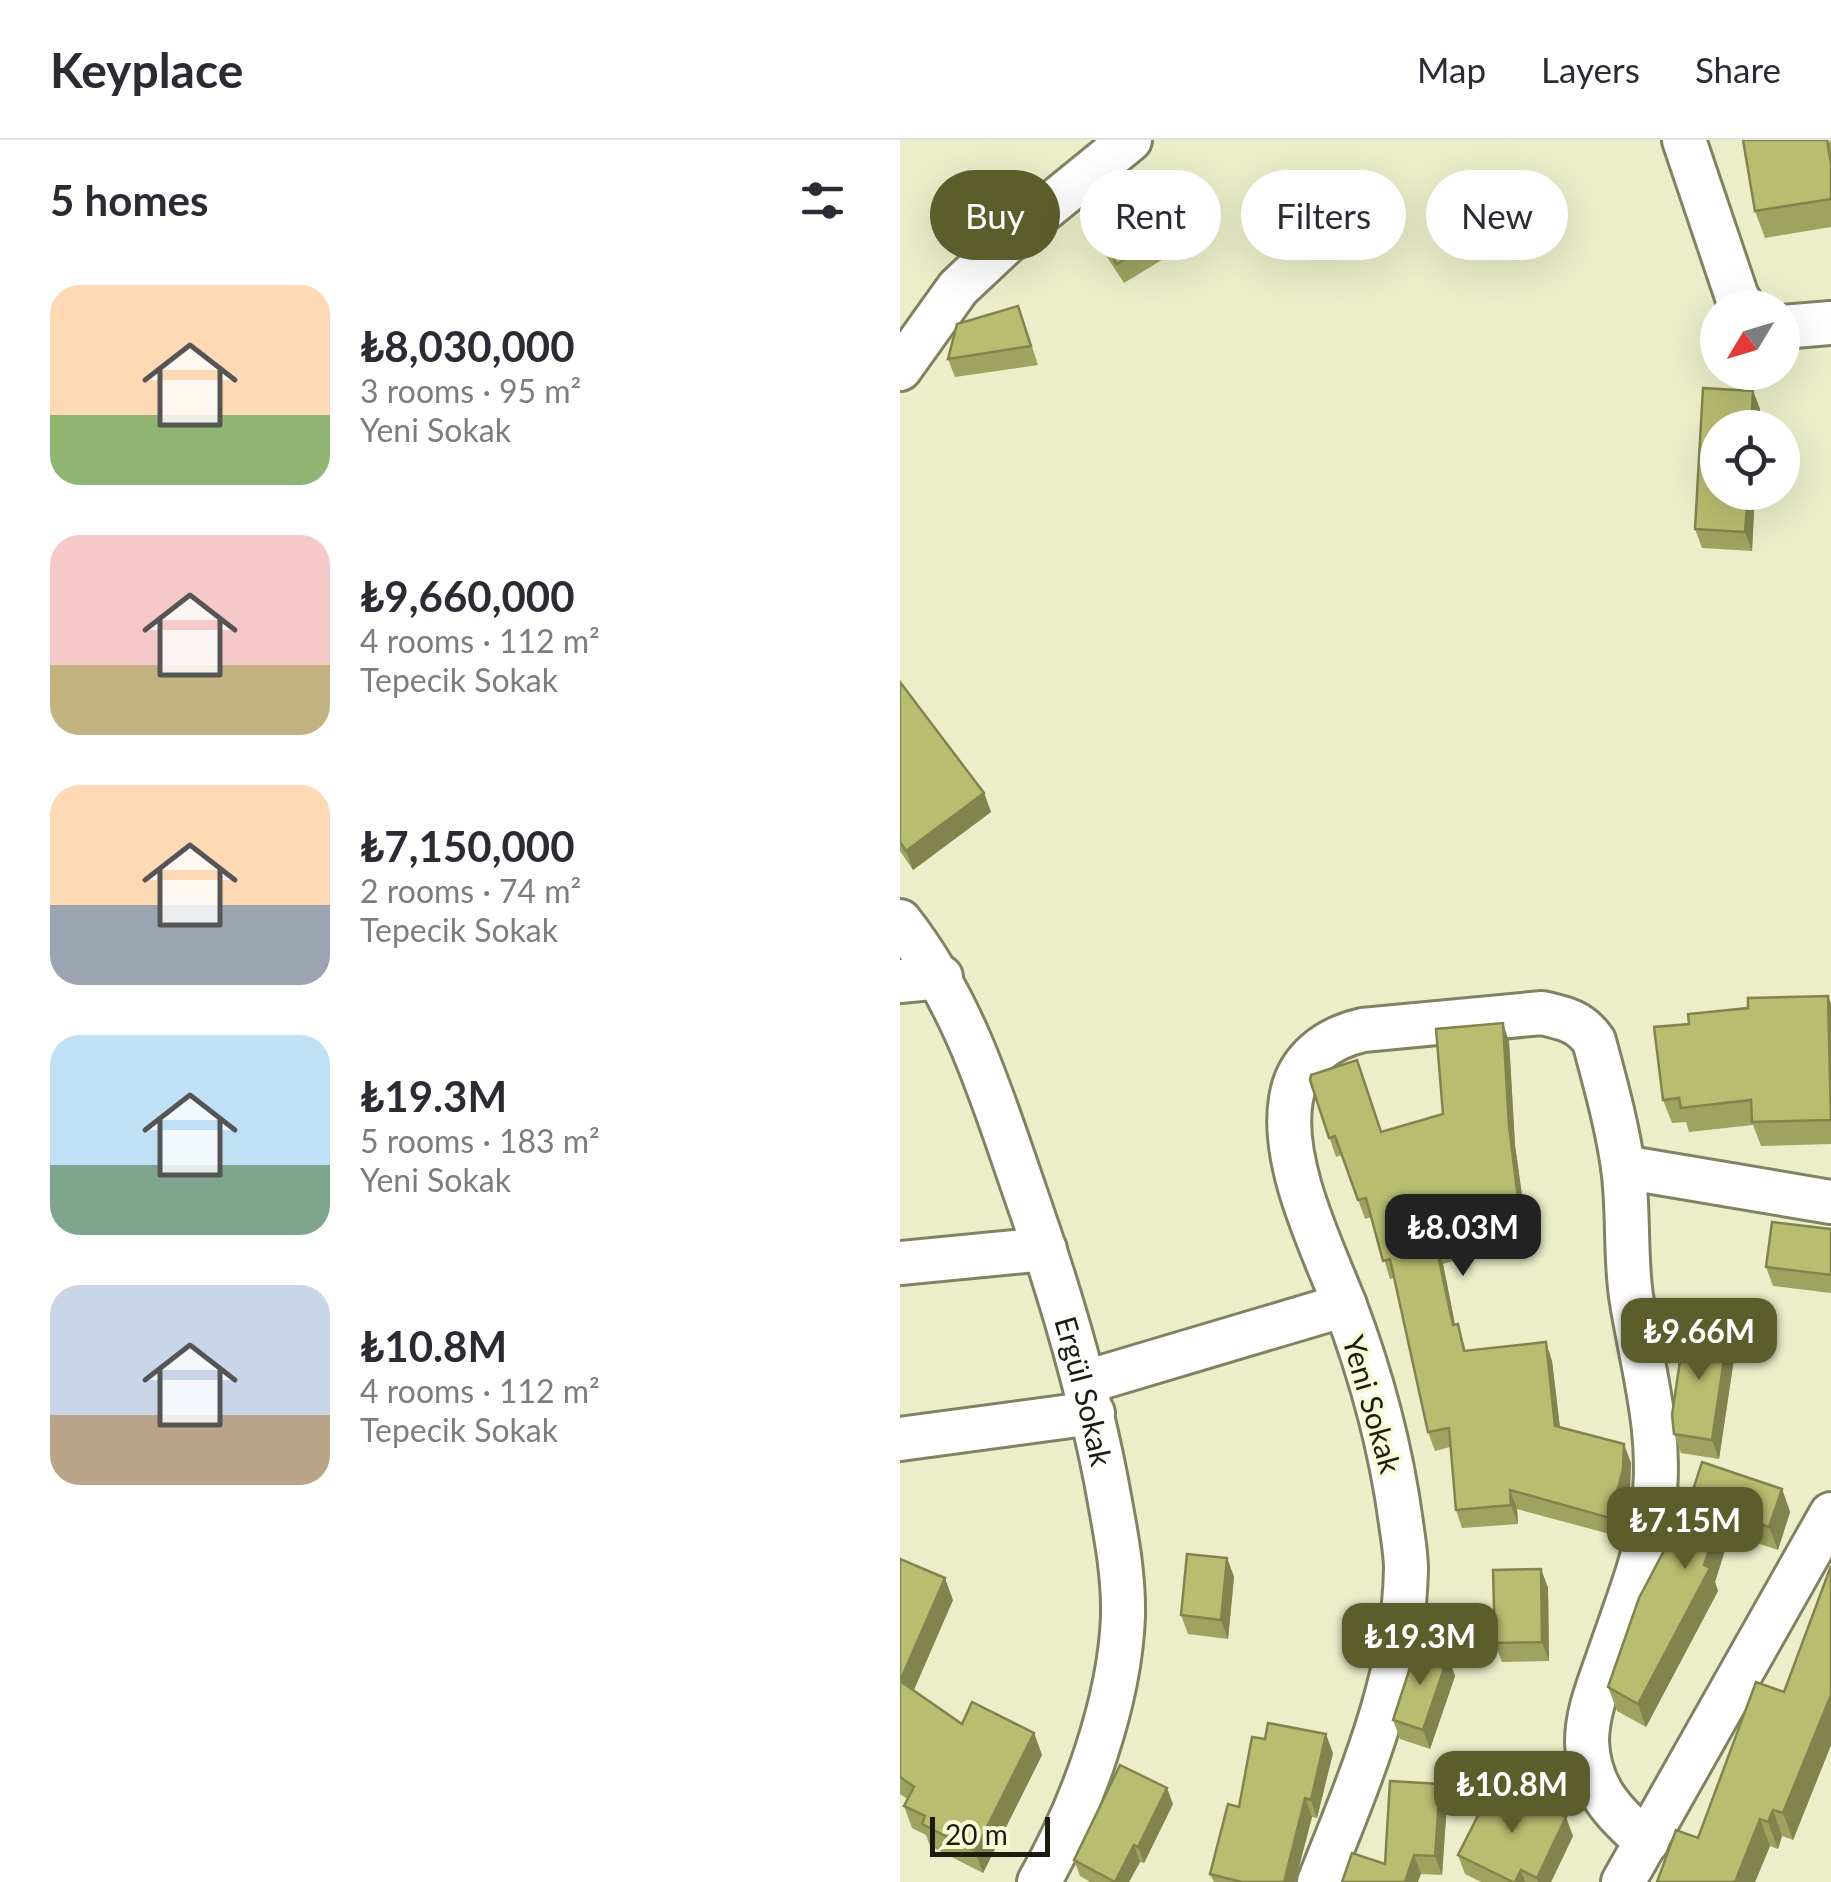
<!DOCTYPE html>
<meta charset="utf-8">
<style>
:root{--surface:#fff;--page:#f7f7f7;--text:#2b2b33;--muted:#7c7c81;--line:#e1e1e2;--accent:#5b5d2b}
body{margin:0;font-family:Lato,sans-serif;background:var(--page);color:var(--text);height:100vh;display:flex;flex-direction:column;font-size:38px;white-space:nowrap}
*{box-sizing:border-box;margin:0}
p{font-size:32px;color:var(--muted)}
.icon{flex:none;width:55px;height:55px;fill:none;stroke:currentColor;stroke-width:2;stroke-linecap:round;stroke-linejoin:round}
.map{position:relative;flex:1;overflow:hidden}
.sheet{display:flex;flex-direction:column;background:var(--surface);width:900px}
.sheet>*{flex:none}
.hud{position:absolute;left:30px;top:30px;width:750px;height:90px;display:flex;gap:20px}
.needle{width:65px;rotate:232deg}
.buttons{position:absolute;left:800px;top:150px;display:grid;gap:20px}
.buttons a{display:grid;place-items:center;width:100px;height:100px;border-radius:50%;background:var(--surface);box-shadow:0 10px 40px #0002;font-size:50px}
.scale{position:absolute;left:30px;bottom:25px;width:120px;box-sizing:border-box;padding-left:10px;border:5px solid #1b1c0f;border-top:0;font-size:28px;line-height:35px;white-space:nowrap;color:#1b1c0f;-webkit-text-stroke:8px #f8fcd6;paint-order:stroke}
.price{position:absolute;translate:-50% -85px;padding:0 22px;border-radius:20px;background:var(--accent);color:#fff;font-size:32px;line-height:65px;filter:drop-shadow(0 2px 5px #0008)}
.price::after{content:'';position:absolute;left:50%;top:60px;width:30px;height:22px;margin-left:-15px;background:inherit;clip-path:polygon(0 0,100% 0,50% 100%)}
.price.active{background:#222;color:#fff}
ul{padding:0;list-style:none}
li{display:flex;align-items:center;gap:30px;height:250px;padding:0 50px}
li span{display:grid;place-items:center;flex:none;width:280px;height:200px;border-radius:30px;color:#555}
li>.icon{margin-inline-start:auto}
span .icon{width:120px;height:120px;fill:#fffc;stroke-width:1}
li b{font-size:42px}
h2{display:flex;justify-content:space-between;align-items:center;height:120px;padding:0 50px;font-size:42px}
.pill{padding:0 35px;border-radius:45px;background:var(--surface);box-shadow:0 10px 40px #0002;font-size:35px;line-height:90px}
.pill.active{background:var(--accent);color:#fff}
header{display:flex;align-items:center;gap:60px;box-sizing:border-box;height:140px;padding:0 50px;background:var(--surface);border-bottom:2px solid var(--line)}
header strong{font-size:48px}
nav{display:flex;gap:55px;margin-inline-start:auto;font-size:35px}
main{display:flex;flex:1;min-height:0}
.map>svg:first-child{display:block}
</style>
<header>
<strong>Keyplace</strong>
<nav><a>Map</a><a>Layers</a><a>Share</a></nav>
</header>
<main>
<section class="sheet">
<h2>5 homes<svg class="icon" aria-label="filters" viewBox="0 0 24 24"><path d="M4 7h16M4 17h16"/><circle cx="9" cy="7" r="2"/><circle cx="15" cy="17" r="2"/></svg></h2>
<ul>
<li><span style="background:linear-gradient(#ffd9b3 65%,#8fb573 0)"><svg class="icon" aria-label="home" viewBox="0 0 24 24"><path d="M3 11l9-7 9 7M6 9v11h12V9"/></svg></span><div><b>₺8,030,000</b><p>3 rooms · 95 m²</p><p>Yeni Sokak</p></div></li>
<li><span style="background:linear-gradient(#f6c9c9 65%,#c2b280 0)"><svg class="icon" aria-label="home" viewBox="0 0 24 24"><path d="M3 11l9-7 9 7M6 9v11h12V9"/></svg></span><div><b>₺9,660,000</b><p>4 rooms · 112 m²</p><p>Tepecik Sokak</p></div></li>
<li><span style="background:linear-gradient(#ffd9b3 60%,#9aa5b1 0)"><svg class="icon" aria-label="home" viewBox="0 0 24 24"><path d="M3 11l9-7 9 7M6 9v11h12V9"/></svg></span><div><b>₺7,150,000</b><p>2 rooms · 74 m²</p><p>Tepecik Sokak</p></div></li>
<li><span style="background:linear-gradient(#bfe0f5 65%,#7fa58c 0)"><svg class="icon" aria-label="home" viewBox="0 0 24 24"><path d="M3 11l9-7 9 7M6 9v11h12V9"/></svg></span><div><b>₺19.3M</b><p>5 rooms · 183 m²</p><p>Yeni Sokak</p></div></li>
<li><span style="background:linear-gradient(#c9d6e8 65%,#b9a48a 0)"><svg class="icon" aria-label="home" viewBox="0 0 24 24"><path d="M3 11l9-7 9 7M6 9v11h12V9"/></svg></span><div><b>₺10.8M</b><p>4 rooms · 112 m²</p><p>Tepecik Sokak</p></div></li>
</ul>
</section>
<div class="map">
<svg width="931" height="1742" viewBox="0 0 931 1742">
<rect width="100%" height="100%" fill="#ebeec9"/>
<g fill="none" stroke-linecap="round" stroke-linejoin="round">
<defs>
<g id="minor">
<polyline points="784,0 837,157 844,168"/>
<polyline points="882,187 931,183"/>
<polyline points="0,229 58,148 123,87 230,0"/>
<path id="s1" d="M0,781c65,83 92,176 126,274 33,94 61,188 80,285 8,45 18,90 17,136 -3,86 -41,191 -84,266"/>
<polyline points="0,841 41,837"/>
<polyline points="723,1027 931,1062"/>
<polyline points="0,1123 145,1109"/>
<polyline points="186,1242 445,1165"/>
<polyline points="0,1299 193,1273"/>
<path d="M419,1742c40,-101 85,-203 87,-313 0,-15 -3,-31 -5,-46 -10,-75 -30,-149 -57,-220 -23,-58 -64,-141 -53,-204 6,-39 36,-61 72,-69l179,-17c22,5 38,8 52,28 11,41 23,84 29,126 6,43 2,87 8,129 11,71 33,140 22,212 -8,52 -29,103 -46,153 -9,26 -20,52 -20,81 2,46 27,72 60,100"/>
<polyline points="723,1742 931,1374"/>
</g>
</defs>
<use href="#minor" stroke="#808261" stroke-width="48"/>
<use href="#minor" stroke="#fff" stroke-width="42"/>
</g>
<g fill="#9fa360">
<polygon points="931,0 931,87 865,98 855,71"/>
<polygon points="301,60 306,93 224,143 207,117 200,98"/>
<polygon points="125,185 138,225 55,237 48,219"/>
<polygon points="803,248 853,251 860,269 859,288 818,288 818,352 855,352 852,411 802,408 795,389"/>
<polygon points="0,542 84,653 91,672 13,730 0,711"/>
<polygon points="928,856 931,864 931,1004 861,1006 853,985 789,992 786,982 772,983 763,960 789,884 848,868"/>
<polygon points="609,901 615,1005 625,1077 547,1087 556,1120 543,1124 555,1185 558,1184 566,1211 652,1221 660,1288 731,1323 730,1347 717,1396 617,1369 618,1384 562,1388 556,1370 550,1307 535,1311 528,1292 494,1138 490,1139 471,1077 465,1079 442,1015 436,1017 410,940 482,991 543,974"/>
<polygon points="931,1089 931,1153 873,1146 866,1127"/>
<polygon points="835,1212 819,1319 781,1313 774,1294"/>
<polygon points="802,1322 882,1349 890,1372 878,1410 830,1394 815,1442 818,1451 746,1587 717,1571 708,1547 774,1409"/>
<polygon points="327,1418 334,1437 328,1499 288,1494 281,1475"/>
<polygon points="0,1419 53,1460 14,1550 62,1584 134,1593 142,1615 83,1733 30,1706 26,1695 12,1688 4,1666 7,1659 0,1654"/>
<polygon points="931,1426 931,1605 893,1700 882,1696 878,1709 870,1706 855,1742 757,1742 798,1698 884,1552"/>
<polygon points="641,1429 648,1448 649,1521 602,1522 595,1503"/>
<polygon points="548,1517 555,1536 530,1609 500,1599 493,1580"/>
<polygon points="433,1613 417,1678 412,1677 395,1742 314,1742 310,1734"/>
<polygon points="540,1644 547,1663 542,1735 521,1734 485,1724"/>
<polygon points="273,1664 244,1723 240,1722 229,1742 190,1742 180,1736 174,1720"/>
<polygon points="673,1696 651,1742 581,1742 565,1734 558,1715"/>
</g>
<g fill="#82844e">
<polygon points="294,41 301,60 306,93 300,74"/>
<polygon points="853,251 860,269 859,288 851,288"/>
<polygon points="848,352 855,352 852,411 845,392"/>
<polygon points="84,653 91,672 13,730 6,711"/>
<polygon points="928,856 931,864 931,957"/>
<polygon points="603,883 609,901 615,1005 625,1077 618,1058 609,986"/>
<polygon points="536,1106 543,1124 559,1204 553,1185"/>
<polygon points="828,1193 835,1212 819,1319 812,1300"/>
<polygon points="646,1202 652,1221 662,1305 655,1286"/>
<polygon points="724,1304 731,1323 730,1347 717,1396 710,1378"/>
<polygon points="882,1349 890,1372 878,1410 869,1387"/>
<polygon points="610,1350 617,1369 618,1384 611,1365"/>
<polygon points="822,1371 830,1394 815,1442 818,1451 746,1587 738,1564 804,1425"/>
<polygon points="327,1418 334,1437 328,1499 321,1480"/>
<polygon points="641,1429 648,1448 649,1521 642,1502"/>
<polygon points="45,1438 53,1460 8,1563 0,1541"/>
<polygon points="548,1517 555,1536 530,1609 523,1590"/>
<polygon points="931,1555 931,1605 893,1700 883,1673"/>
<polygon points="134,1593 142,1615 83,1733 75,1711"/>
<polygon points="426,1594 433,1613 417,1678 411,1660"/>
<polygon points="540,1644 547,1663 542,1735 535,1716"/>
<polygon points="267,1648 273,1664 244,1723 238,1707"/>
<polygon points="405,1658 412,1677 395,1742 384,1742"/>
<polygon points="873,1670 882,1696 878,1709 868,1682"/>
<polygon points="666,1677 673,1696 651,1742 638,1742 637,1738"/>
<polygon points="860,1679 870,1706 855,1742 835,1742"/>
<polygon points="234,1705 240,1722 229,1742 215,1742"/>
<polygon points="514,1715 521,1734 518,1742 505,1742"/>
<polygon points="621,1730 625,1742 615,1742"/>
</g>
<g fill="#b9bd70" stroke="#82844e" stroke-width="2.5">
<polygon points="843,0 927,0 931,23 931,59 855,71"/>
<polygon points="294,41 300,74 217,124 200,98"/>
<polygon points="118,166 131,206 48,219 57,184"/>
<polygon points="803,248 853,251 851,288 818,288 818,352 848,352 845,392 795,389"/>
<polygon points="0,542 84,653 6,711 0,702"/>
<polygon points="928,856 931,980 852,982 851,960 781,968 779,958 763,960 754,887 789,884 788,874 848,868 848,858"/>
<polygon points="603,883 609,986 618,1058 540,1068 549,1102 536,1106 553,1185 558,1184 564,1211 646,1202 655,1286 724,1304 723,1329 710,1378 610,1350 611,1365 556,1370 549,1288 528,1292 490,1119 483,1121 466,1058 458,1060 435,996 429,998 410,940 411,935 457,920 481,992 543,974 536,889"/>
<polygon points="872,1082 931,1089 931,1135 866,1127"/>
<polygon points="785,1187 828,1193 812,1300 774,1294 772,1275"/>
<polygon points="802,1322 882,1349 869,1387 822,1371 804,1425 810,1428 738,1564 708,1547 709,1544 739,1458 767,1405 774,1409"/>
<polygon points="287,1414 327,1418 321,1480 281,1475"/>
<polygon points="0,1419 45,1438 0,1541"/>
<polygon points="931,1426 931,1555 883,1673 873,1670 868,1682 860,1679 835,1742 757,1742 776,1690 798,1698 856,1542 884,1552"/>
<polygon points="641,1429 642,1502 595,1503 593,1430"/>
<polygon points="517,1506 548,1517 523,1590 493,1580"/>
<polygon points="0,1541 62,1584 72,1562 134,1593 75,1711 22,1684 25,1676 4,1666 14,1647 0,1637"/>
<polygon points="368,1583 426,1594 411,1660 405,1658 384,1742 342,1742 310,1734 328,1664 339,1667 352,1597 365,1599"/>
<polygon points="220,1625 267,1648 238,1707 234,1705 215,1742 174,1720"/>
<polygon points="490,1641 540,1644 535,1716 514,1715 505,1742 442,1742 452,1713 485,1724"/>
<polygon points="592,1648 614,1658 616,1652 666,1677 637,1738 621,1730 615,1742 613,1742 558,1715"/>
</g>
<g text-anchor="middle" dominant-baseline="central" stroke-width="8" stroke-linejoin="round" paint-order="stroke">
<g font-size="30" fill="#1b1c0f" stroke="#f8fcd6">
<text stroke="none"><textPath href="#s1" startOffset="508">Ergül Sokak</textPath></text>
<text transform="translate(473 1264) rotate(74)">Yeni Sokak</text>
</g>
</g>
</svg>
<div class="buttons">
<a><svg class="needle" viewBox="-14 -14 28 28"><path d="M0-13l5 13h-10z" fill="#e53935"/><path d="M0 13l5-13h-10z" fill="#7c7c81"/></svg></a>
<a><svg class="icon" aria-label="locate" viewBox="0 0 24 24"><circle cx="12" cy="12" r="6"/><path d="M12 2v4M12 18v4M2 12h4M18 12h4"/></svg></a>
</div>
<div class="scale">20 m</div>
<b class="price active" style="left:563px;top:1139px">₺8.03M</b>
<b class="price" style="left:799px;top:1243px">₺9.66M</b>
<b class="price" style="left:785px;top:1432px">₺7.15M</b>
<b class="price" style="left:520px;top:1548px">₺19.3M</b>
<b class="price" style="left:612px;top:1696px">₺10.8M</b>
<div class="hud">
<a class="pill active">Buy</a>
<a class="pill">Rent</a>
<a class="pill">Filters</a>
<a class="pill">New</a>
</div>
</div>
</main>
